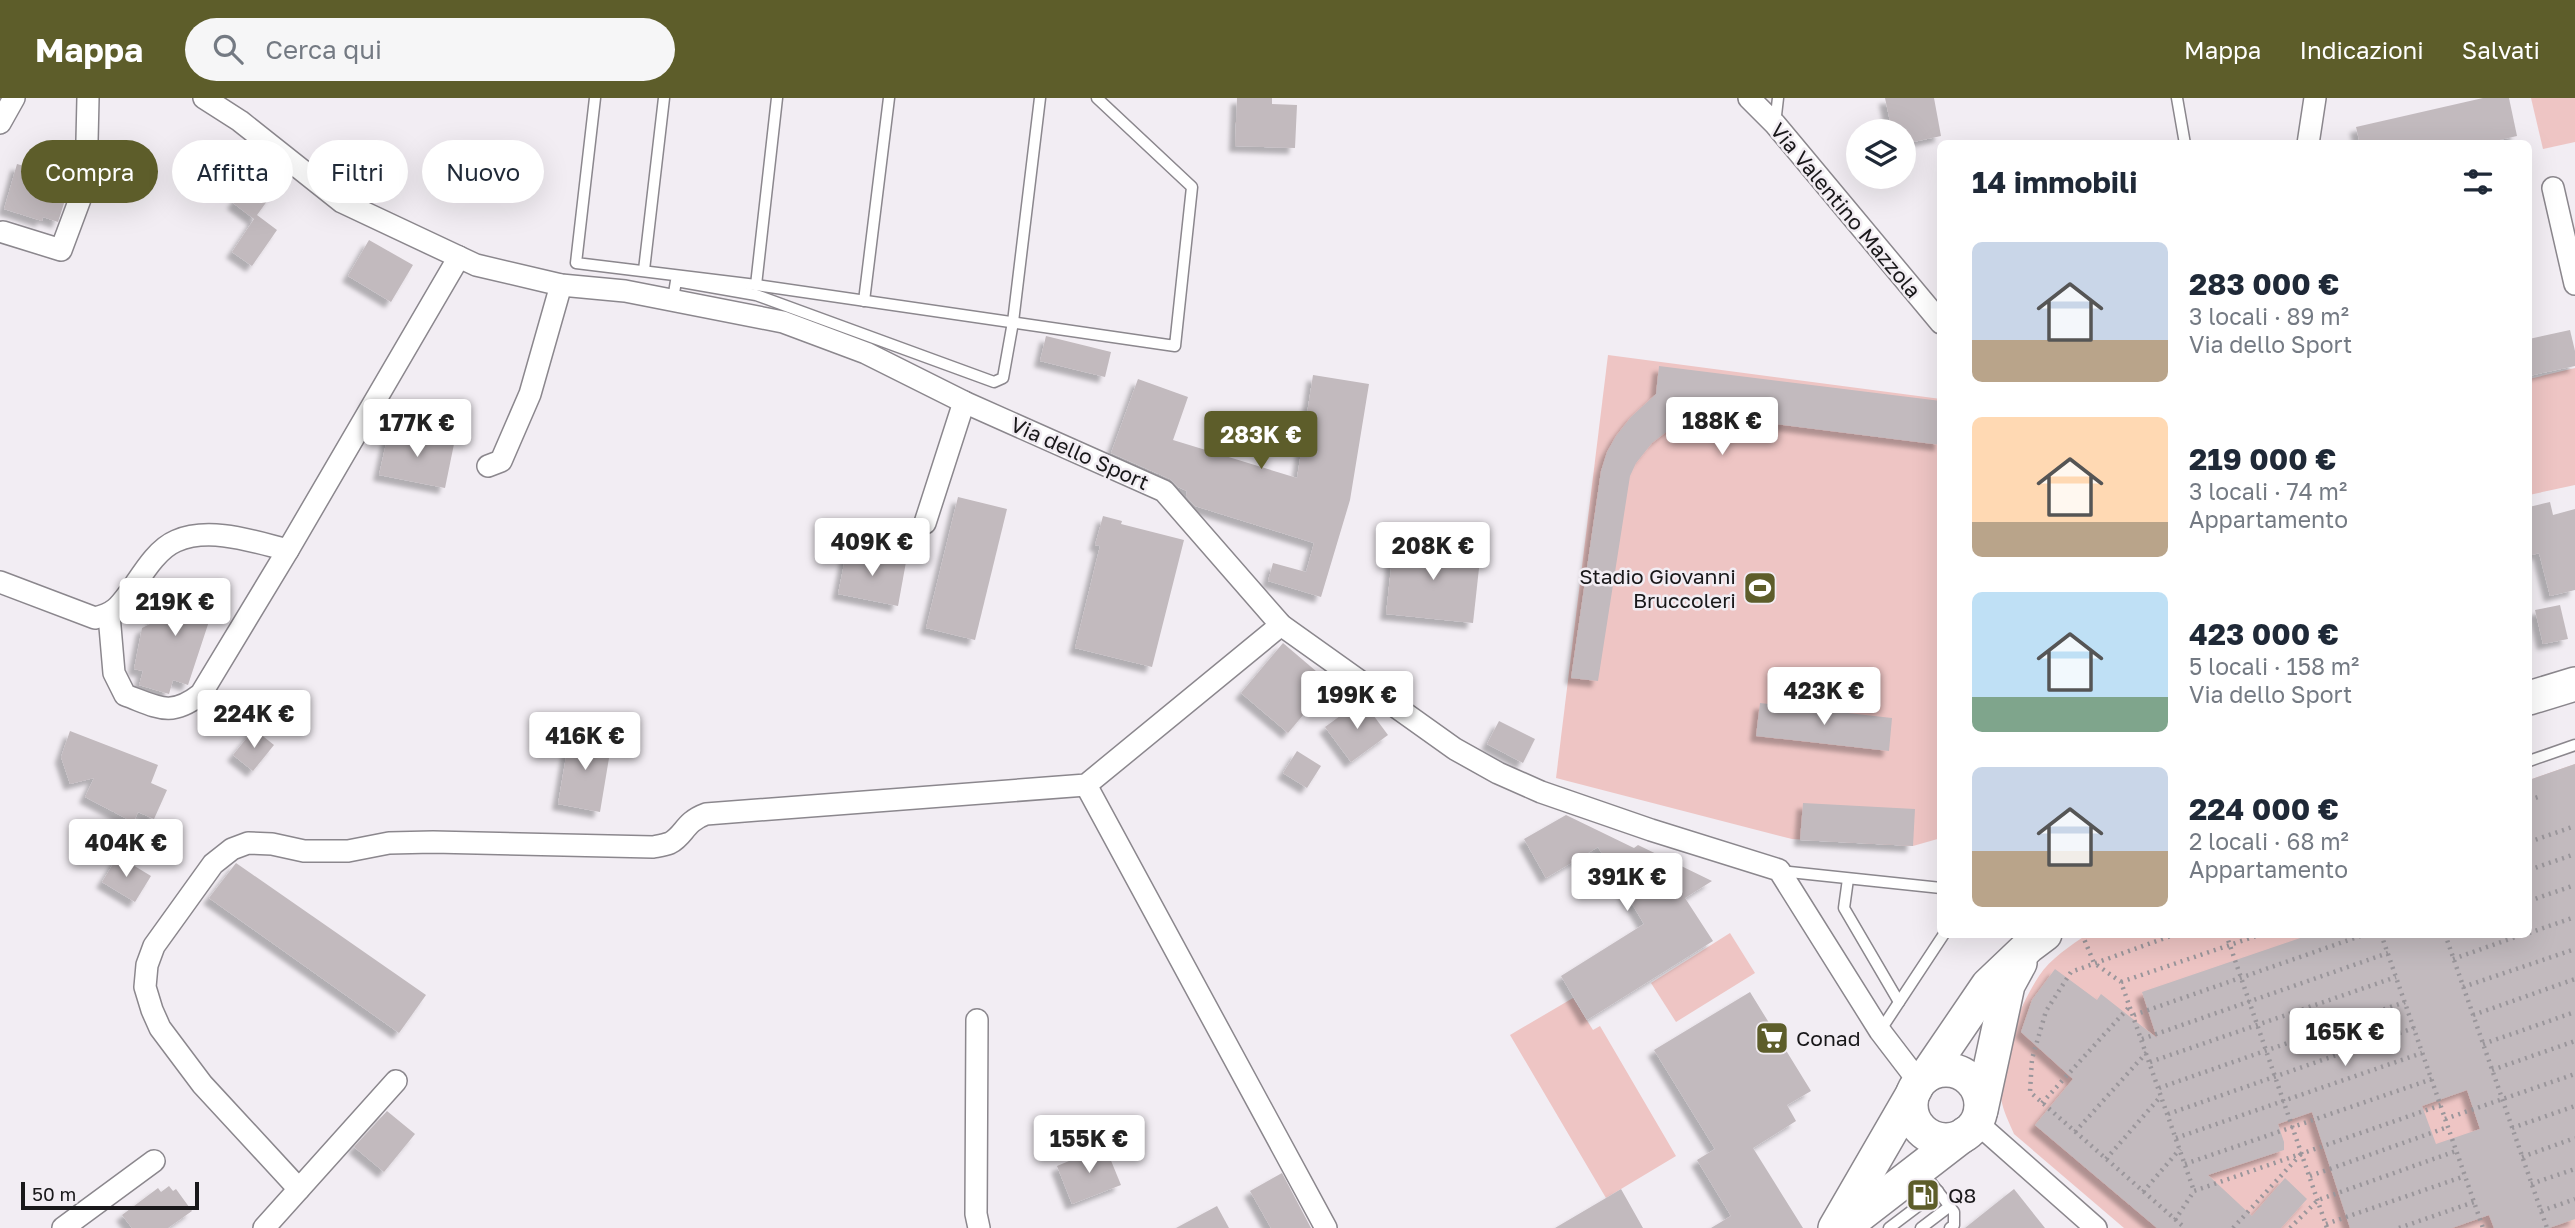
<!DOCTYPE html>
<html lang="it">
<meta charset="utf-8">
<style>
:root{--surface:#fff;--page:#f6f6f7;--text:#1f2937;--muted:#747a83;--accent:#5d5d2a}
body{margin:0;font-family:"Golos Text",sans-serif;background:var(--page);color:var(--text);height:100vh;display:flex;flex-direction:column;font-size:26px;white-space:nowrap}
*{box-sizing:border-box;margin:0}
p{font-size:23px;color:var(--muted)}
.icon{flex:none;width:38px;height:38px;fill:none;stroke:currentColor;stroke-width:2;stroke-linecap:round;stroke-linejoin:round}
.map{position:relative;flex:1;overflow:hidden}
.sheet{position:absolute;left:1937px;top:42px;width:595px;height:798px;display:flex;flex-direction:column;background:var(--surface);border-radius:10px;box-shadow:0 7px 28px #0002}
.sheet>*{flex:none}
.top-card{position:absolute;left:21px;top:42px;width:665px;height:63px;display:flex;gap:14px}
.tools{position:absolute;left:1846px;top:21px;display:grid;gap:14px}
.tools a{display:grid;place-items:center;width:70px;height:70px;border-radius:50%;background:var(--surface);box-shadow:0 7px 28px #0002;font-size:35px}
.scale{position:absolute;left:21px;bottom:18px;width:178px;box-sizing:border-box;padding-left:7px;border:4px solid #19181a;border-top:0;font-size:19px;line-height:24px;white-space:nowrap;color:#19181a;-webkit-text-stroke:5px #f2edf3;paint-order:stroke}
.price{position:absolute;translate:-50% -60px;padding:0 16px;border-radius:7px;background:#fff;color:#222;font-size:23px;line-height:46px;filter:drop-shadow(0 2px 4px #0008)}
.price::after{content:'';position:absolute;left:50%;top:42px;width:21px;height:16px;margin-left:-10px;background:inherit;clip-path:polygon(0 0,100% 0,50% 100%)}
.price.current{background:var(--accent);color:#fff}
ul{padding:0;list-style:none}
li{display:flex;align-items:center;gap:21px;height:175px;padding:0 35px}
li span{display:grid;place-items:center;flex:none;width:196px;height:140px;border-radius:10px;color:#555}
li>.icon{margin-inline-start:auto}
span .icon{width:84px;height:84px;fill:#fffc;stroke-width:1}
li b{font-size:30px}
h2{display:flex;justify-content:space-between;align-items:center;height:84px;padding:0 35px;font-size:30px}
.chip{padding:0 24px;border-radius:32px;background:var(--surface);box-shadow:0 7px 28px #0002;font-size:24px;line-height:63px}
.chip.current{background:var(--accent);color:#fff}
header{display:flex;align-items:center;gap:42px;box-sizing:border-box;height:98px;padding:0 35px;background:var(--accent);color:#fff}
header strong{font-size:33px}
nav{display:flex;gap:38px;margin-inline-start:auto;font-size:24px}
.search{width:490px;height:63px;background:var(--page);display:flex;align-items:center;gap:18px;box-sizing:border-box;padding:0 24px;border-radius:38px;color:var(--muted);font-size:26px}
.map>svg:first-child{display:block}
</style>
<header>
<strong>Mappa</strong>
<div class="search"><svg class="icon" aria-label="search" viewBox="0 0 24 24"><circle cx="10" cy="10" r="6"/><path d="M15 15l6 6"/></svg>Cerca qui</div>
<nav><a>Mappa</a><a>Indicazioni</a><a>Salvati</a></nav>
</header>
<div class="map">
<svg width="2575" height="1130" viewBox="0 0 2575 1130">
<defs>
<filter id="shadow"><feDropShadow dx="-6" dy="6" stdDeviation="2" flood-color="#0004"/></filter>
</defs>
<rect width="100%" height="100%" fill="#f2edf3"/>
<g fill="#eec5c4">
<polygon points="2531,0 2575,0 2575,44 2543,51"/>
<polygon points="1608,257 1941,301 1941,740 1913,748 1792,741 1556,680"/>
<polygon points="2575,270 2575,387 2529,397 2529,281"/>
<path d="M2575,666v464h-451l-110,-94c-5,-12 -11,-23 -13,-36 -4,-36 18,-92 38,-122 11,-17 32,-31 49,-42h441v-154z"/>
<polygon points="1730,835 1755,875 1676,924 1651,885"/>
<polygon points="1573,900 1593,932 1600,928 1676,1058 1606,1100 1510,937"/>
</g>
<g fill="#c2babe" fill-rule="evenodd" filter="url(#shadow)">
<polygon points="1237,0 1272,0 1272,6 1297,7 1295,50 1235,48"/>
<polygon points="1885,0 1934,0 1941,38 1904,46 1904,33 1892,33"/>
<polygon points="2483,0 2509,0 2517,38 2482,46 2360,46 2356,29"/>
<polygon points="265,61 286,77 257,117 277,132 252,168 232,154 256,118 254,121 233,105"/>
<polygon points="17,66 41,73 43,68 73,77 58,124 43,119 42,123 4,111"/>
<polygon points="369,142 413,167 391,204 348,178"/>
<polygon points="2570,232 2575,253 2575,268 2529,278 2529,241"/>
<polygon points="1046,238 1111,254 1105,279 1040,263"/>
<polygon points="1659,268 1941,303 1941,347 1696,316 1679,324 1652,345 1636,365 1630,378 1598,583 1571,580 1601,373 1607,354 1616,338 1631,319 1656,296"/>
<polygon points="1313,277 1369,286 1350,402 1321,499 1268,483 1273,465 1306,474 1314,445 1195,408 1186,398 1187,393 1178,389 1170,381 1111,355 1138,281 1188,299 1173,342 1297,380"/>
<polygon points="389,332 454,346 445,390 379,377"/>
<polygon points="958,399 1007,411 975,542 926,530"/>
<polygon points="2550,404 2553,417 2575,411 2575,492 2550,498 2539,455 2532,457 2529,442 2529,409"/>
<polygon points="1103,418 1122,423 1121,426 1184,442 1152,569 1075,550 1100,448 1095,447"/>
<polygon points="1394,443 1481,452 1473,525 1386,516"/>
<polygon points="847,451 906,464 898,508 838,496"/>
<polygon points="190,485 219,493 188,587 173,582 169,596 139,587 143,573 134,571 142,530 152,525 154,518 176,522 164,497"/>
<polygon points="2560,507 2568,541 2543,546 2535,512"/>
<polygon points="1283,545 1330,585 1288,635 1241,595"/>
<polygon points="1362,602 1388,637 1351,664 1325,629"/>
<polygon points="1760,605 1892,620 1889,653 1756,638"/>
<polygon points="1499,623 1535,641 1523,665 1487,646"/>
<polygon points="254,631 274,647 253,673 233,657"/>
<polygon points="70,633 158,667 151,685 167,692 154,721 138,714 135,721 127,721 85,699 94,680 70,686 61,659"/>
<polygon points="570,635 612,642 600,714 558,706"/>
<polygon points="1297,653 1321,668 1307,690 1283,675"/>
<path d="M2575,666v455l-26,9h-55l-5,-13 -37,13h-102l-38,-116 -34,12 6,18v8l-76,25 44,41 33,-38 22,21 -26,29h-124l-122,-103 38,-46 -52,-47 11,-32 23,-31 42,31 4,-6 56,44 -15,-46 170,-58h217v-154zM2467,992l13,39 -44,15 -14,-38z"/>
<polygon points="1803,705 1915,711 1913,748 1800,742"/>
<polygon points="1566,717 1634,750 1638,747 1712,783 1685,800 1713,843 1587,922 1561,878 1644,826 1598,749 1546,780 1524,741"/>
<polygon points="118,758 151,778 135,804 102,784"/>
<polygon points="236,765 426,897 399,935 209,800"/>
<polygon points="1750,894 1811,993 1787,1007 1796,1023 1753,1050 1803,1130 1711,1130 1731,1118 1697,1062 1715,1051 1654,952"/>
<polygon points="387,1013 415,1036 384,1074 354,1049"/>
<polygon points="1105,1048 1121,1087 1072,1106 1057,1068"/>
<polygon points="1282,1075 1311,1130 1271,1130 1250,1093"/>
<polygon points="169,1088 173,1093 176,1091 192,1113 168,1130 132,1130 122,1117 158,1090 161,1094"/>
<polygon points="1621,1091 1643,1130 1555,1130 1606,1100"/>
<polygon points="2014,1091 2045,1130 1965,1130"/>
<polygon points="1217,1108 1229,1130 1176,1130"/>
</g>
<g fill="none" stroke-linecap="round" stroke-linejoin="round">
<defs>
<g id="lane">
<polyline points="595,0 576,165 756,187 1175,248 1192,89 1097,0"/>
<polyline points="2177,0 2185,46"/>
<polyline points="1775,26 1778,0"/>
<polyline points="644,172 664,0"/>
<polyline points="756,187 777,0"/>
<polyline points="673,201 676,183 756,197 994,284 1003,280 1013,224 1040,0"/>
<polyline points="864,203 889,0"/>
<polyline points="2529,663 2575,647"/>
<polyline points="1780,773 1941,790"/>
<polyline points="1848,781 1844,810 1899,904"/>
<polyline points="1880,933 1944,836"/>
<polyline points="1922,1073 1954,1114 1954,1127 1950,1130"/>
<polyline points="1889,1130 1938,1093"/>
<polyline points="1921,1130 1950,1108"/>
</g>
<g id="street">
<polyline points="204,0 240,23 342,104 476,167 561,187 625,193 783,224 866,255 964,304 1164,393 1281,527 1455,651 1498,675 1541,694 1651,732 1779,772 1880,933 1919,984"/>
<polyline points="1749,0 1775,26 1941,225"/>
<polyline points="0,25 14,0"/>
<polyline points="2308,46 2315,0"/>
<polyline points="2553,90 2575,186"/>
<polyline points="3,134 61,152 86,85 88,0"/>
<polyline points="488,368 501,363 530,296 561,187"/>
<polyline points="925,425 964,304"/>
<path d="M0,484l95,36c21,-5 25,-13 37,-29 11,-16 25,-40 44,-48 34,-15 79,1 112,9"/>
<path d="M109,517l5,58 11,22c33,12 45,23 76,-1l87,-144 171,-293"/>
<polyline points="1086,687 1326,1130"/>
<polyline points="977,922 976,1116 979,1130"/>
<polyline points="1976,1024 2096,1130"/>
<path d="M299,1091l-97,-105 -42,-56 -8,-18 -7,-23 2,-22 7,-19 59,-82 19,-15 16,-6 24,1 32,7h44l41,-8 44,-1 220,5c5,-1 12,-2 17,-4 15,-8 14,-21 36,-29l380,-29 195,-160"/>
<polyline points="63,1130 154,1063"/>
<polyline points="264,1130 396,983"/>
</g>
<g id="primary">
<polyline points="2529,600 2575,586"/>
<circle cx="1946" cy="1007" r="35"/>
<polyline points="1926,978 1988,887 2029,848 2045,836"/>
<polyline points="1981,1012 2008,887 2020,865"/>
<polyline points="1835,1130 1916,990"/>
<polyline points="1843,1130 1966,1035"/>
</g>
</defs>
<use href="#lane" stroke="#8b878d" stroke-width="13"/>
<use href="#street" stroke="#8b878d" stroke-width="24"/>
<use href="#primary" stroke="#8b878d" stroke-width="36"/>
<g stroke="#9a969b" stroke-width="4.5" stroke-dasharray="2 5" stroke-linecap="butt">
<polyline points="2529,702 2541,698"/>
<polyline points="2529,744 2575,728"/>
<polyline points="2529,772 2575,756"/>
<polyline points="2529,803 2575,787"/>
<polyline points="2529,835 2575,819"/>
<polyline points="2082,836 2094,865 2121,884 2194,1093"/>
<polyline points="2176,836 2071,874 2046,913 2032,961 2030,994 2185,1130"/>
<polyline points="2226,836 2327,1130"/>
<polyline points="2381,836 2483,1130"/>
<polyline points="2445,836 2547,1130"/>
<polyline points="2453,861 2524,836"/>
<polyline points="2121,884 2262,836"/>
<polyline points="2463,889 2575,851"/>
<polyline points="2134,917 2366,836"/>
<polyline points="2473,917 2575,881"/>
<polyline points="2142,941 2388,855"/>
<polyline points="2483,946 2575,914"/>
<polyline points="2150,964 2396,879"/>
<polyline points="2492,972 2575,943"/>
<polyline points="2159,990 2405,904"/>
<polyline points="2042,1005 2130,908"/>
<polyline points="2168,1016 2414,930"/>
<polyline points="2445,1021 2575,976"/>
<polyline points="2512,1030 2575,1008"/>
<polyline points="2075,1034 2147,954"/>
<polyline points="2176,1040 2422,955"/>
<polyline points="2522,1059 2575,1040"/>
<polyline points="2106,1061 2161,998"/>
<polyline points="2185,1066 2432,981"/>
<polyline points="2310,1078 2448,1029"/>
<polyline points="2531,1086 2575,1071"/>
<polyline points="2143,1094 2180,1051"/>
<polyline points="2541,1113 2575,1101"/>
<polyline points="2175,1122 2194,1093 2441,1007"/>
<polyline points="2326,1126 2465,1078"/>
<polyline points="2233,1130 2301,1056"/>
<polyline points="2290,1130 2318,1102 2456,1053"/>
<polyline points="2399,1130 2474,1104"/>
</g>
<use href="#lane" stroke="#fff" stroke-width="10"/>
<use href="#street" stroke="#fff" stroke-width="21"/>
<use href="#primary" stroke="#fff" stroke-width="33"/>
</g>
<defs>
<symbol id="stadium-square" viewBox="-11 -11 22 22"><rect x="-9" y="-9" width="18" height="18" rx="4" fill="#5d5d2a" stroke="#f2edf3"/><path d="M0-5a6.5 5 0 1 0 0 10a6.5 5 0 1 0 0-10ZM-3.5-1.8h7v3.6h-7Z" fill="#fff"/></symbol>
<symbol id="supermarket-square" viewBox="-11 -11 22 22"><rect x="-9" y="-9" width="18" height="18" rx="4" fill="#5d5d2a" stroke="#f2edf3"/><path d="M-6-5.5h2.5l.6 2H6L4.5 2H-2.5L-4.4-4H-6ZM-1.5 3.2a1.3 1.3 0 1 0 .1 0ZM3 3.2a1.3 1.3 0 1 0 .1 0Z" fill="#fff"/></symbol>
<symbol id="fuel-square" viewBox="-11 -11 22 22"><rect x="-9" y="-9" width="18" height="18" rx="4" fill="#5d5d2a" stroke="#f2edf3"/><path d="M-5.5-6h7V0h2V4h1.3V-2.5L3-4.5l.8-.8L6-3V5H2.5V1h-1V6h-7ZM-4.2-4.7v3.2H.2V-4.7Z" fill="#fff"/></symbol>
</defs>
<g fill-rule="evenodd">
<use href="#stadium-square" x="1741" y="471" width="38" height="38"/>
<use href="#supermarket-square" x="1753" y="921" width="38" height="38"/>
<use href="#fuel-square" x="1904" y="1078" width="38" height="38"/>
</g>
<g text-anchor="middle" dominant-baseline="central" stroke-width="5" stroke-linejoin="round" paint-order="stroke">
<g font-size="21" fill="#19181a" stroke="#f2edf3">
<text transform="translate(1846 112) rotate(50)">Via Valentino Mazzola</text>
<text transform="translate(1080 355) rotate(24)">Via dello Sport</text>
</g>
<g font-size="21" fill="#19181a" stroke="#f2edf3" text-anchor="start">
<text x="1736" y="478" text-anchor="end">Stadio Giovanni<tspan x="1736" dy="24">Bruccoleri</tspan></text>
<text x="1796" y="940">Conad</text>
<text x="1948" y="1097">Q8</text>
</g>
</g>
</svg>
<div class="tools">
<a><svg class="icon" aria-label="layers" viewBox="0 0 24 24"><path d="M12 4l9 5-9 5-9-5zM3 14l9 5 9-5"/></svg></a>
</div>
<div class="scale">50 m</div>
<b class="price" style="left:1722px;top:359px">188K €</b>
<b class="price" style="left:417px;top:361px">177K €</b>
<b class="price current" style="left:1261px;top:373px">283K €</b>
<b class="price" style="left:872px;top:480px">409K €</b>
<b class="price" style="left:1433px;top:484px">208K €</b>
<b class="price" style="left:175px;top:540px">219K €</b>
<b class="price" style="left:1824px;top:629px">423K €</b>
<b class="price" style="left:1357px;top:633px">199K €</b>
<b class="price" style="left:254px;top:652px">224K €</b>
<b class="price" style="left:585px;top:674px">416K €</b>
<b class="price" style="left:126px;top:781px">404K €</b>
<b class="price" style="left:1627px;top:815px">391K €</b>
<b class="price" style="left:2345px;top:970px">165K €</b>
<b class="price" style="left:1089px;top:1077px">155K €</b>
<div class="top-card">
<a class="chip current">Compra</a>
<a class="chip">Affitta</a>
<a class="chip">Filtri</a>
<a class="chip">Nuovo</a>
</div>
<section class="sheet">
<h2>14 immobili<svg class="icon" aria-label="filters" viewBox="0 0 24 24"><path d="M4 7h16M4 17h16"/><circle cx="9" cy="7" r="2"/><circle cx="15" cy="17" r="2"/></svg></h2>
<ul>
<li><span style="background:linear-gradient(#c9d6e8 70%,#b9a48a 0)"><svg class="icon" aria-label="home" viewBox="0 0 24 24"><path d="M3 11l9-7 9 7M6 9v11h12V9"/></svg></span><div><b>283 000 €</b><p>3 locali · 89 m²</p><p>Via dello Sport</p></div></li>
<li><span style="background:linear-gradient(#ffd9b3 75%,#b9a48a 0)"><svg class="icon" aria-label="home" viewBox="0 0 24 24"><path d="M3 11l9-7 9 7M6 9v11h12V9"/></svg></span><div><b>219 000 €</b><p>3 locali · 74 m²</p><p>Appartamento</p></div></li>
<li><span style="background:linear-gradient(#bfe0f5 75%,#7fa58c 0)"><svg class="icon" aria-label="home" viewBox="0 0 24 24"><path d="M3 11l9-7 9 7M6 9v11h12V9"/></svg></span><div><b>423 000 €</b><p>5 locali · 158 m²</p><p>Via dello Sport</p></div></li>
<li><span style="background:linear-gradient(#c9d6e8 60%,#b9a48a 0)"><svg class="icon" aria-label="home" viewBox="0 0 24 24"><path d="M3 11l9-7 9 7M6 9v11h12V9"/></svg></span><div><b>224 000 €</b><p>2 locali · 68 m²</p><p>Appartamento</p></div></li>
</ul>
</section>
</div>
